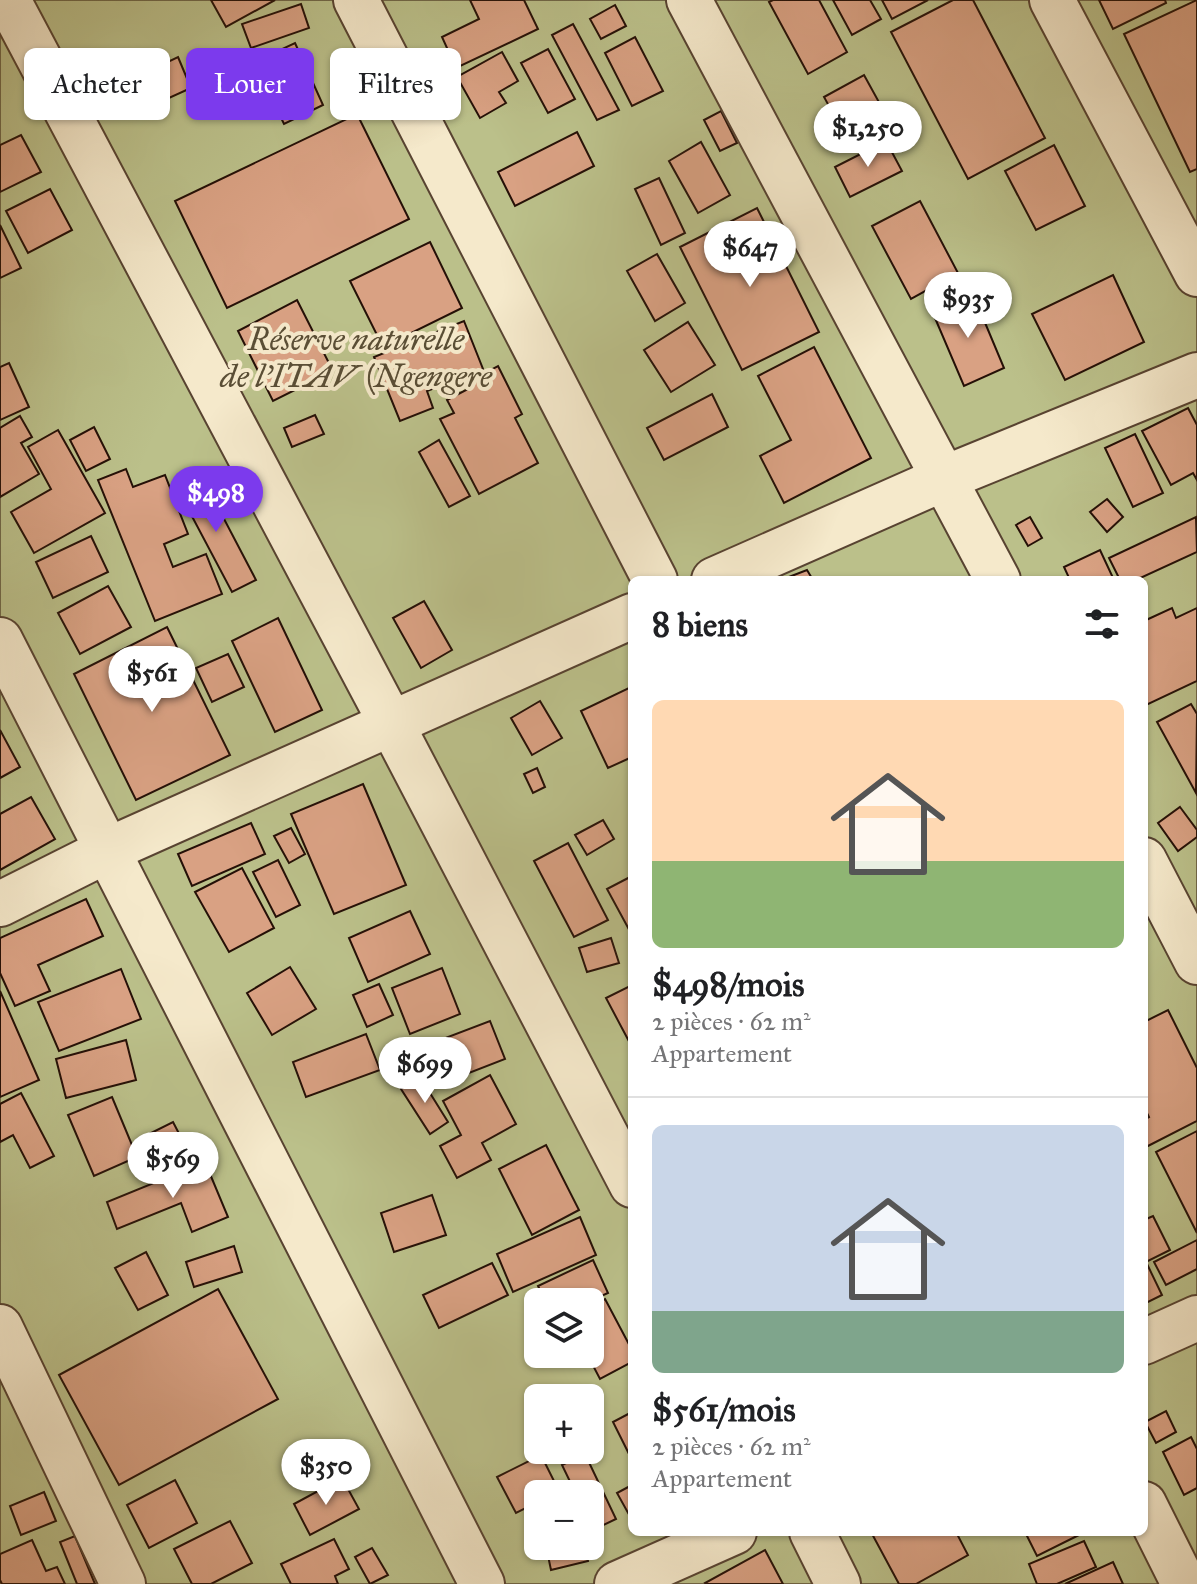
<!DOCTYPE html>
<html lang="fr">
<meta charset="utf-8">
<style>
:root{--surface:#fff;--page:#f2f2f2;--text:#202124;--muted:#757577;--line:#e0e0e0;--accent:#7c3aed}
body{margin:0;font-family:"IM FELL Great Primer",serif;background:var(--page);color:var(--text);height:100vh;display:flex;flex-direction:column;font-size:30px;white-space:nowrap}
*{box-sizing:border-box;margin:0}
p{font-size:26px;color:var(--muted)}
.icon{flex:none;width:44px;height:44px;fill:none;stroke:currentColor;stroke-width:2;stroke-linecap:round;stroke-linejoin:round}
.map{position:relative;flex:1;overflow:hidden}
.sheet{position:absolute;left:628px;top:576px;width:520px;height:960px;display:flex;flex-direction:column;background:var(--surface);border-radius:12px;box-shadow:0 2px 6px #0004}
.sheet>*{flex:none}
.top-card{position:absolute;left:24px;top:48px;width:484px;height:72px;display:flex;gap:16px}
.buttons{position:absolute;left:524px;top:1288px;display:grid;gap:16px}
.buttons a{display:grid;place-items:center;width:80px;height:80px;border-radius:12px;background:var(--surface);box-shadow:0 2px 6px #0004;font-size:40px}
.price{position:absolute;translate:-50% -68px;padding:0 18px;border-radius:28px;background:#fff;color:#222;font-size:26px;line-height:52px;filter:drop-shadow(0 2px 4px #0008)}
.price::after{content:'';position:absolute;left:50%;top:48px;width:24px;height:18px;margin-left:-12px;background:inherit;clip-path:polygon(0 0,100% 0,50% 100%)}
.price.active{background:var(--accent);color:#fff}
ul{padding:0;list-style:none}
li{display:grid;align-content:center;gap:16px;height:424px;padding:0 24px}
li+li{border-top:2px solid var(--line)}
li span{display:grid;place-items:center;height:248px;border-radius:12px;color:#555}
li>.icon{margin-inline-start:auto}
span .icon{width:144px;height:144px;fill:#fffc;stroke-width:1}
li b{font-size:34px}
h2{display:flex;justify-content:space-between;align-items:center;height:96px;padding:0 24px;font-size:34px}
.tag{padding:0 28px;border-radius:12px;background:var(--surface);box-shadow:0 2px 6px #0004;font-size:28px;line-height:72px}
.tag.active{background:var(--accent);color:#fff}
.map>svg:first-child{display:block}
</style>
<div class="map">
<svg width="1197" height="1584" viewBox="0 0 1197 1584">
<rect width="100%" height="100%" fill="#f0ddaf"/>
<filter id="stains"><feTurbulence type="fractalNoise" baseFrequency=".0025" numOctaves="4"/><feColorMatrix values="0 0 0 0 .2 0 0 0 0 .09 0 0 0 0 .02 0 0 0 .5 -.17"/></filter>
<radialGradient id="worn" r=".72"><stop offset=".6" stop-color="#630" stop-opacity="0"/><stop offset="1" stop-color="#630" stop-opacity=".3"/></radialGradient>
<path fill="#bbc08a" stroke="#706848" stroke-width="2" fill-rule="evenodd" d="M0,0h1197v1584h-1197zM632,580h512v952h-512zM538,1302h52v52h-52zM538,1398h52v52h-52zM538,1494h52v52h-52z"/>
<g fill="#d9a183" stroke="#251007" stroke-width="2">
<polygon points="211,0 275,0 226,27"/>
<polygon points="470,0 524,0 538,29 456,68 442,37 479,19"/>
<polygon points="773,0 819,0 847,52 808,74 769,2"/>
<polygon points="833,0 870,0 881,19 852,35"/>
<polygon points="882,0 928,0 892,19"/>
<polygon points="953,0 973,0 1045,138 968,179 891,32"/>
<polygon points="1099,0 1165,0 1166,3 1113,29"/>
<polygon points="1197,0 1197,169 1190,172 1124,34"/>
<polygon points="301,4 309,28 251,48 242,24"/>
<polygon points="615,5 626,26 601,39 590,19"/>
<polygon points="573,24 619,110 597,120 552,35"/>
<polygon points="635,37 663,91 632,106 605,53"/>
<polygon points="295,43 323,105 284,124 254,62"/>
<polygon points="548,49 575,99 548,113 521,63"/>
<polygon points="502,52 518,81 499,92 506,103 480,118 457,77"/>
<polygon points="178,57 191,88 147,108 134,78"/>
<polygon points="864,75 891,124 851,146 824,97"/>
<polygon points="721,111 737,143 720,151 704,120"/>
<polygon points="357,114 409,219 227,308 175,201"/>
<polygon points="577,132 594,166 515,206 498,172"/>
<polygon points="21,135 41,172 0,192 0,145"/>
<polygon points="886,141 902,171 850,197 835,167"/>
<polygon points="701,142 730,195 698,213 669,161"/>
<polygon points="1054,145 1085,206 1036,230 1005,171"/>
<polygon points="659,178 685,233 661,245 635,189"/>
<polygon points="50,189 72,230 28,253 6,211"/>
<polygon points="920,201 958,273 911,299 872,226"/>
<polygon points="757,208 819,332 742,370 680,247"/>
<polygon points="0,225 21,268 0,278"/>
<polygon points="430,242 462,308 383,347 350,281"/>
<polygon points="657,254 685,303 655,321 627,271"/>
<polygon points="1113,275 1144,342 1065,380 1032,314"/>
<polygon points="973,294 1004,368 964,386 932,311"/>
<polygon points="297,300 333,371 273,401 238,331"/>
<polygon points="464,321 483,369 427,391 433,408 400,421 374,357"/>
<polygon points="688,322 715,365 671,392 644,350"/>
<polygon points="814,347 871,458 784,503 760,456 791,440 758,376"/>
<polygon points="9,363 29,407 0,420 0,367"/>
<polygon points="498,366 522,414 515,418 538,463 479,494 440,419 454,413 447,400 468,389 466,383"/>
<polygon points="712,394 728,427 664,460 647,428"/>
<polygon points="1188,408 1197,425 1197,480 1193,473 1171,485 1142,431"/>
<polygon points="315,415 324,434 292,447 284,428"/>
<polygon points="20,416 32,437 21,443 39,474 0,497 0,428"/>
<polygon points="94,427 110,459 86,471 70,440"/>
<polygon points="58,430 105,513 34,553 11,512 51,489 28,447"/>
<polygon points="1135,434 1163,493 1133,507 1105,448"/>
<polygon points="439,440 470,496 449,507 419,452"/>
<polygon points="126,469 133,487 165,475 188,534 164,544 173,567 206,554 222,594 155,621 98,480"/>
<polygon points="201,475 256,580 232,592 177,488"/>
<polygon points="1107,499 1123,517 1107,532 1090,512"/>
<polygon points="1030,517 1042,538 1028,546 1016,525"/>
<polygon points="1196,517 1197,552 1136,580 1120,580 1109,558"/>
<polygon points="91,536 108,572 53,598 36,562"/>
<polygon points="1100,550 1114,580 1070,580 1064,567"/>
<polygon points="807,570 813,580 781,580"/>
<polygon points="108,586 131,627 80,654 58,613"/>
<polygon points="424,601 452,650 421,668 393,618"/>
<polygon points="1172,608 1176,618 1197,608 1197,681 1144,706 1144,621"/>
<polygon points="278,618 322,710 275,732 232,641"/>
<polygon points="167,627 230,755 136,800 74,674"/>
<polygon points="228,654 244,687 212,702 196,668"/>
<polygon points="631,687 632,757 608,768 581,711"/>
<polygon points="540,701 562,738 532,755 511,718"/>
<polygon points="1191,704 1197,714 1196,793 1157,722"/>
<polygon points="0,730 20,767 0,778"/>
<polygon points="537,768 545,787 533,793 524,774"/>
<polygon points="363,784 406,885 334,914 291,814"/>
<polygon points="31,797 55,839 0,870 0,814"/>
<polygon points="1180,807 1197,830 1197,837 1178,851 1158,823"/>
<polygon points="603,820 614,839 587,855 575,835"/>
<polygon points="251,823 265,854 192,886 178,854"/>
<polygon points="291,828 305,854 289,863 274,836"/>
<polygon points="568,843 608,920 574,937 534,861"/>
<polygon points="278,860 300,905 276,917 253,872"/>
<polygon points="242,868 274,928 229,952 195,892"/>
<polygon points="632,876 632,935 607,889"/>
<polygon points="86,899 103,936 38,965 50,991 15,1006 0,973 0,938"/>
<polygon points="410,911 430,954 368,982 349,938"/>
<polygon points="611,938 619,963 587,972 579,948"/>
<polygon points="290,967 316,1009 272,1035 247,993"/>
<polygon points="442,968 460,1014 410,1034 392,988"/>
<polygon points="121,969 141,1019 59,1051 38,1002"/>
<polygon points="379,984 393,1015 367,1027 353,995"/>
<polygon points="632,985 632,1047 606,998"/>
<polygon points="0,991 39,1080 0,1097"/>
<polygon points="1168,1010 1197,1068 1197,1121 1144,1148 1144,1120 1149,1117 1144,1107 1144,1022"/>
<polygon points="490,1021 505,1059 433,1087 419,1048"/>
<polygon points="366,1034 380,1070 306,1097 293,1062"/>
<polygon points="126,1040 136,1080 66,1098 56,1059"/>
<polygon points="490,1075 516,1124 482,1143 491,1160 457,1178 440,1146 461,1135 443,1101"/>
<polygon points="420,1077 448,1122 430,1134 401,1089"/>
<polygon points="21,1093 54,1156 30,1168 13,1135 0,1142 0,1104"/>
<polygon points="112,1097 137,1157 94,1176 68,1115"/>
<polygon points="173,1122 187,1149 152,1168 137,1140"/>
<polygon points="1197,1131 1197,1233 1156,1152"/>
<polygon points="546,1145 579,1210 532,1235 499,1169"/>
<polygon points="205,1162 228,1217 192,1232 181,1203 117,1229 107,1202"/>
<polygon points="432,1195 446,1235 394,1252 381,1213"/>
<polygon points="1153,1216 1170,1250 1144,1263 1144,1220"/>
<polygon points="580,1217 596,1255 513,1292 497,1254"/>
<polygon points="1197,1240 1197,1269 1166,1285 1154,1262"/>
<polygon points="234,1246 242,1272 194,1287 186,1262"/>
<polygon points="146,1252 168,1295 138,1310 115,1268"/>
<polygon points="593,1260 608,1293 588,1302 546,1302 538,1286"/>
<polygon points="492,1263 508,1295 439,1328 423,1295"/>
<polygon points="1147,1264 1162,1295 1144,1304 1144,1266"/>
<polygon points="218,1289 278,1399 119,1485 59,1375"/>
<polygon points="605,1299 632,1350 632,1362 600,1379 587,1354 590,1354 590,1307"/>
<polygon points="1166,1411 1176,1432 1156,1443 1145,1422"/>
<polygon points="632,1412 632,1460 613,1422"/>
<polygon points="1191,1437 1197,1449 1197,1488 1184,1495 1163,1452"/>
<polygon points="585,1454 616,1519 593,1530 590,1524 590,1494 576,1494 562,1465"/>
<polygon points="541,1455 559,1491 553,1494 538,1494 538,1502 516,1513 497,1477"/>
<polygon points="342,1478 359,1509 310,1535 294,1504"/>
<polygon points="175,1480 197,1523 149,1548 127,1505"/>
<polygon points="632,1485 632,1520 617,1493"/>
<polygon points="44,1492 56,1521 21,1535 10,1506"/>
<polygon points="230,1521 252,1563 211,1584 192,1584 174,1549"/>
<polygon points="871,1532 956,1532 968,1555 916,1584 899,1584"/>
<polygon points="1025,1532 1085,1532 1037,1556"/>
<polygon points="75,1536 95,1584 77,1584 60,1542"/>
<polygon points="334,1539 349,1569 335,1576 338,1584 291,1584 281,1564"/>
<polygon points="32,1540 46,1571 57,1567 65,1584 2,1584 0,1580 0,1554"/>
<polygon points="1084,1541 1096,1567 1057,1584 1037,1584 1029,1564"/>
<polygon points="546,1546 585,1546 588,1561 551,1570"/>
<polygon points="372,1548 388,1575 370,1584 355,1557"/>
<polygon points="765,1550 783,1584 706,1584 705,1583"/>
<polygon points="1113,1562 1123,1584 1065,1584"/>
</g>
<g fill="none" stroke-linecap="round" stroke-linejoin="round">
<defs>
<g id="minor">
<polyline points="8,0 391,723 632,1185"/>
<polyline points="356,0 655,580"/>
<polyline points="689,0 998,580"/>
<polyline points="1052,0 1197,274"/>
<polyline points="714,580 945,478 1197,375"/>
<polyline points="0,640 482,1584"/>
<polyline points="1144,860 1197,962"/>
<polyline points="0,904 108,850 632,616"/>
<polyline points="0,1327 123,1584"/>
<polyline points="1144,1342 1197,1318"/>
<polyline points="1144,1504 1184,1584"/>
<polyline points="812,1532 838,1584"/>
<polyline points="617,1584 734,1532"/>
</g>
</defs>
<use href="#minor" stroke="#584331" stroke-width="48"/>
<use href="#minor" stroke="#f5e9cb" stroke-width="44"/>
</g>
<g text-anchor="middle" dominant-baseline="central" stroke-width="8" stroke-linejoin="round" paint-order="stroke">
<g font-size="32" font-style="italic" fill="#5a4e35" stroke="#f5e9cb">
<text x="356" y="339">Réserve naturelle<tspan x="356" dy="37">de l'ITAV (Ngengere</tspan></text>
</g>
</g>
<rect width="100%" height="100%" filter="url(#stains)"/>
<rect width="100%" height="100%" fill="url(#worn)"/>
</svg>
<div class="buttons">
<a><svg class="icon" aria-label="layers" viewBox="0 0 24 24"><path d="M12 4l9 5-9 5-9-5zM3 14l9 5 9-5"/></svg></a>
<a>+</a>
<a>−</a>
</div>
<b class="price" style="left:868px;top:169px">$1,250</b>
<b class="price" style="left:750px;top:289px">$647</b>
<b class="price" style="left:968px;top:340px">$935</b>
<b class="price active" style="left:216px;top:534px">$498</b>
<b class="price" style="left:152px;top:714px">$561</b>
<b class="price" style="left:425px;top:1105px">$699</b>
<b class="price" style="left:173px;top:1200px">$569</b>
<b class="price" style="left:326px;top:1507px">$350</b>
<div class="top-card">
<a class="tag">Acheter</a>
<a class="tag active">Louer</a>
<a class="tag">Filtres</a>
</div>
<section class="sheet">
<h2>8 biens<svg class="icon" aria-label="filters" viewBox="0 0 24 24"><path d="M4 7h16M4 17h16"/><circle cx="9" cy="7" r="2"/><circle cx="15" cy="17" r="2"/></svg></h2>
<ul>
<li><span style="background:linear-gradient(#ffd9b3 65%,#8fb573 0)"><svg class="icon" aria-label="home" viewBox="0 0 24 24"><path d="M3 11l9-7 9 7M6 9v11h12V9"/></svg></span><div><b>$498/mois</b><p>2 pièces · 62 m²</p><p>Appartement</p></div></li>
<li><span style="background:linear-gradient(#c9d6e8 75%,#7fa58c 0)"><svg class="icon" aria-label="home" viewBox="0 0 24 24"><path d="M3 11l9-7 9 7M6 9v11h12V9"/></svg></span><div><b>$561/mois</b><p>2 pièces · 62 m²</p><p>Appartement</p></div></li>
</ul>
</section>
</div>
